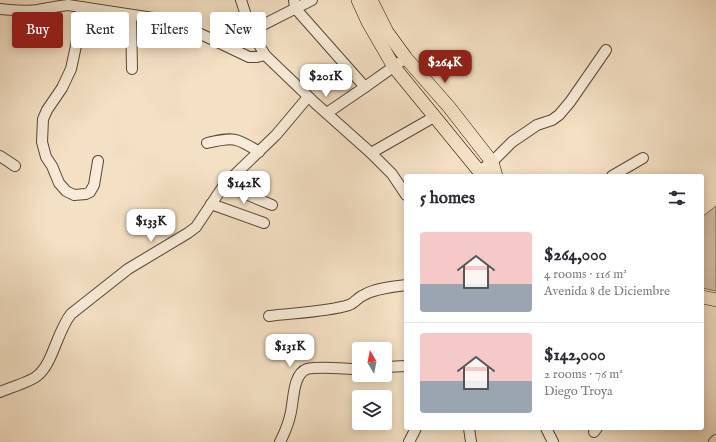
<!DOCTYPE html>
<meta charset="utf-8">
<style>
:root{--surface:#fff;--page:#f2f2f3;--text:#2b2b33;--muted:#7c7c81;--line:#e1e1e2;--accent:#8f2418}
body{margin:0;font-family:"IM FELL English",serif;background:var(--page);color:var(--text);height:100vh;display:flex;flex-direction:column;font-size:15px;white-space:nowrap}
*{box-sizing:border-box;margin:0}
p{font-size:13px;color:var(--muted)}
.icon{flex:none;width:22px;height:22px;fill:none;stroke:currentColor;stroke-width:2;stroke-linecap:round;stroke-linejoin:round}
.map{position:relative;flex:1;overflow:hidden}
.side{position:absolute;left:404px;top:174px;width:300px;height:256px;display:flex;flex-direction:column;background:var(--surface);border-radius:4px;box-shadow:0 2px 10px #0003}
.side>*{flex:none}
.hud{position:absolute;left:12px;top:12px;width:332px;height:36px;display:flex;gap:8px}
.needle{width:26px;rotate:350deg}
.tools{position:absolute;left:352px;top:342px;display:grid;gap:8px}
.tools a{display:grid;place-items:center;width:40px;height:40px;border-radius:4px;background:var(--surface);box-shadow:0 2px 10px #0003;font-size:20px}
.price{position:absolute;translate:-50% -34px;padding:0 9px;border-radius:8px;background:#fff;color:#222;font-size:13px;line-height:26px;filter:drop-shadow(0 1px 2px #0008)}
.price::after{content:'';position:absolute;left:50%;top:24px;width:12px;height:9px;margin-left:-6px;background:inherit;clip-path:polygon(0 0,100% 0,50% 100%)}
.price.on{background:var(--accent);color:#fff}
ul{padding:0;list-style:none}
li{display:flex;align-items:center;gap:12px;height:100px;padding:0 16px}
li+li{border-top:1px solid var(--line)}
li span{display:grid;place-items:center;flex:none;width:112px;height:80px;border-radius:4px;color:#555}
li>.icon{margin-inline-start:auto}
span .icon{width:48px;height:48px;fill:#fffc;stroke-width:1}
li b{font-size:17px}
h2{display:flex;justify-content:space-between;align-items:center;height:48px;padding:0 16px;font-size:17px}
.tag{padding:0 14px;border-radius:4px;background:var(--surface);box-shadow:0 2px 10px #0003;font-size:14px;line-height:36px}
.tag.on{background:var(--accent);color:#fff}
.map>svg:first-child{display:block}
</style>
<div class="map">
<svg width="716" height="442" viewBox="0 0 716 442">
<rect width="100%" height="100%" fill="#f4e0c4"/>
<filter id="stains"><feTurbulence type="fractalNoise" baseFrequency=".005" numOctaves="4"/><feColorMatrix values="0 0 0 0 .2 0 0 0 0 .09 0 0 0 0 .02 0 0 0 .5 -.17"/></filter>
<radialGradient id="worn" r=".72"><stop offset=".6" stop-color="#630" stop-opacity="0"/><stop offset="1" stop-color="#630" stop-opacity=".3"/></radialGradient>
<polygon fill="#d1bda3" stroke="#7b6852" points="716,206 716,291 702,288 702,217"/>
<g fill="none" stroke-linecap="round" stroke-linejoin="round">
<defs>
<g id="minor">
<polyline points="241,0 251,31 265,55 315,103 371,153 392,174 406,195"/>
<polyline points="294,0 295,8 365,87"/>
<polyline points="82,7 80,27 71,69 62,88 47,110 43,119 42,142 46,157 52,166 59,183 66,191 74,195 86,194 90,192 94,185 98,161"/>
<path d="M0,9c12,1 25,3 38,1 10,-2 20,-4 30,-5l98,15 22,8 61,29h8l8,-2"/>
<polyline points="131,15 132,69"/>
<polyline points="251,31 312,0"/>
<polyline points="327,113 365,87 406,58"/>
<path d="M207,143c26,-6 29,-6 52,9"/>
<polyline points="371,153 434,117"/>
<polyline points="0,156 15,166"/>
<polyline points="479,171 492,162 512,142 537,125 552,120 559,115 570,102 606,50"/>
<polyline points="612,176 643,158"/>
<polyline points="224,185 272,205"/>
<polyline points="211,204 264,223"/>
<path d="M269,316c23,-3 58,-4 80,-11 6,-2 9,-8 15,-10 12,-7 29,-8 42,-10"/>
<polyline points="385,367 406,366"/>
<path d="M0,392c9,-4 30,-10 37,-16 16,-12 20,-45 34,-62l57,-45 60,-36 8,-6 28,-42 52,-50 32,-38"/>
<polyline points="469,428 471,442"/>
<polyline points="546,428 553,442"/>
<polyline points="594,432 597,428"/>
<path d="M280,442c4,-8 8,-17 10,-26 4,-13 2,-42 17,-47 12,-3 38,0 52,0"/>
<polyline points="409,442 416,428"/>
<polyline points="714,442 716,440"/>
</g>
<g id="major">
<polyline points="358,0 368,22 394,67 479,171 495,176"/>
<polyline points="371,0 387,32 406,58 449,107 492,162 496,176"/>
<polyline points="702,297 716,300"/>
</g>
</defs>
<use href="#minor" stroke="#594732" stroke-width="12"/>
<use href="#major" stroke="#251401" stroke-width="14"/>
<use href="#minor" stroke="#f8ebd9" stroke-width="10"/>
<use href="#major" stroke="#f4e0c4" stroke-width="13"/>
</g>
<rect width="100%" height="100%" filter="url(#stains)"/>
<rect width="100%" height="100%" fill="url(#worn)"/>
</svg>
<div class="tools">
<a><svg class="needle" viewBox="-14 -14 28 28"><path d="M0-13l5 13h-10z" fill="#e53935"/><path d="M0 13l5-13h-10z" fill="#7c7c81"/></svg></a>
<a><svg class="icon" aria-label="layers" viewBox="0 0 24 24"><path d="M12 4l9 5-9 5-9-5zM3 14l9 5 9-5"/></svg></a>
</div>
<b class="price on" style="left:445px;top:84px">$264K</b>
<b class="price" style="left:326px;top:98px">$201K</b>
<b class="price" style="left:244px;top:205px">$142K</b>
<b class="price" style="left:151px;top:243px">$133K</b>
<b class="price" style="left:290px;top:368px">$131K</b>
<div class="hud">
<a class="tag on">Buy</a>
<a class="tag">Rent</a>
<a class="tag">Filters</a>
<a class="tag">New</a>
</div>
<section class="side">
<h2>5 homes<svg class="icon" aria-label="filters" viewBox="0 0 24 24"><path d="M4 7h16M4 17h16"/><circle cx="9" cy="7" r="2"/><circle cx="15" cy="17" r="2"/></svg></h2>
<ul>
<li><span style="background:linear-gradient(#f6c9c9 65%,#9aa5b1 0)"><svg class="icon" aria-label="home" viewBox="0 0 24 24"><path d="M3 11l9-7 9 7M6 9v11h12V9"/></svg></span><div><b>$264,000</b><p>4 rooms · 116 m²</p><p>Avenida 8 de Diciembre</p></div></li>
<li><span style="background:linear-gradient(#f6c9c9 60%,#9aa5b1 0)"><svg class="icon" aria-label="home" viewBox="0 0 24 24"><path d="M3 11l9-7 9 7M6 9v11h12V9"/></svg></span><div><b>$142,000</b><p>2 rooms · 76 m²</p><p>Diego Troya</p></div></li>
</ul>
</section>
</div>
